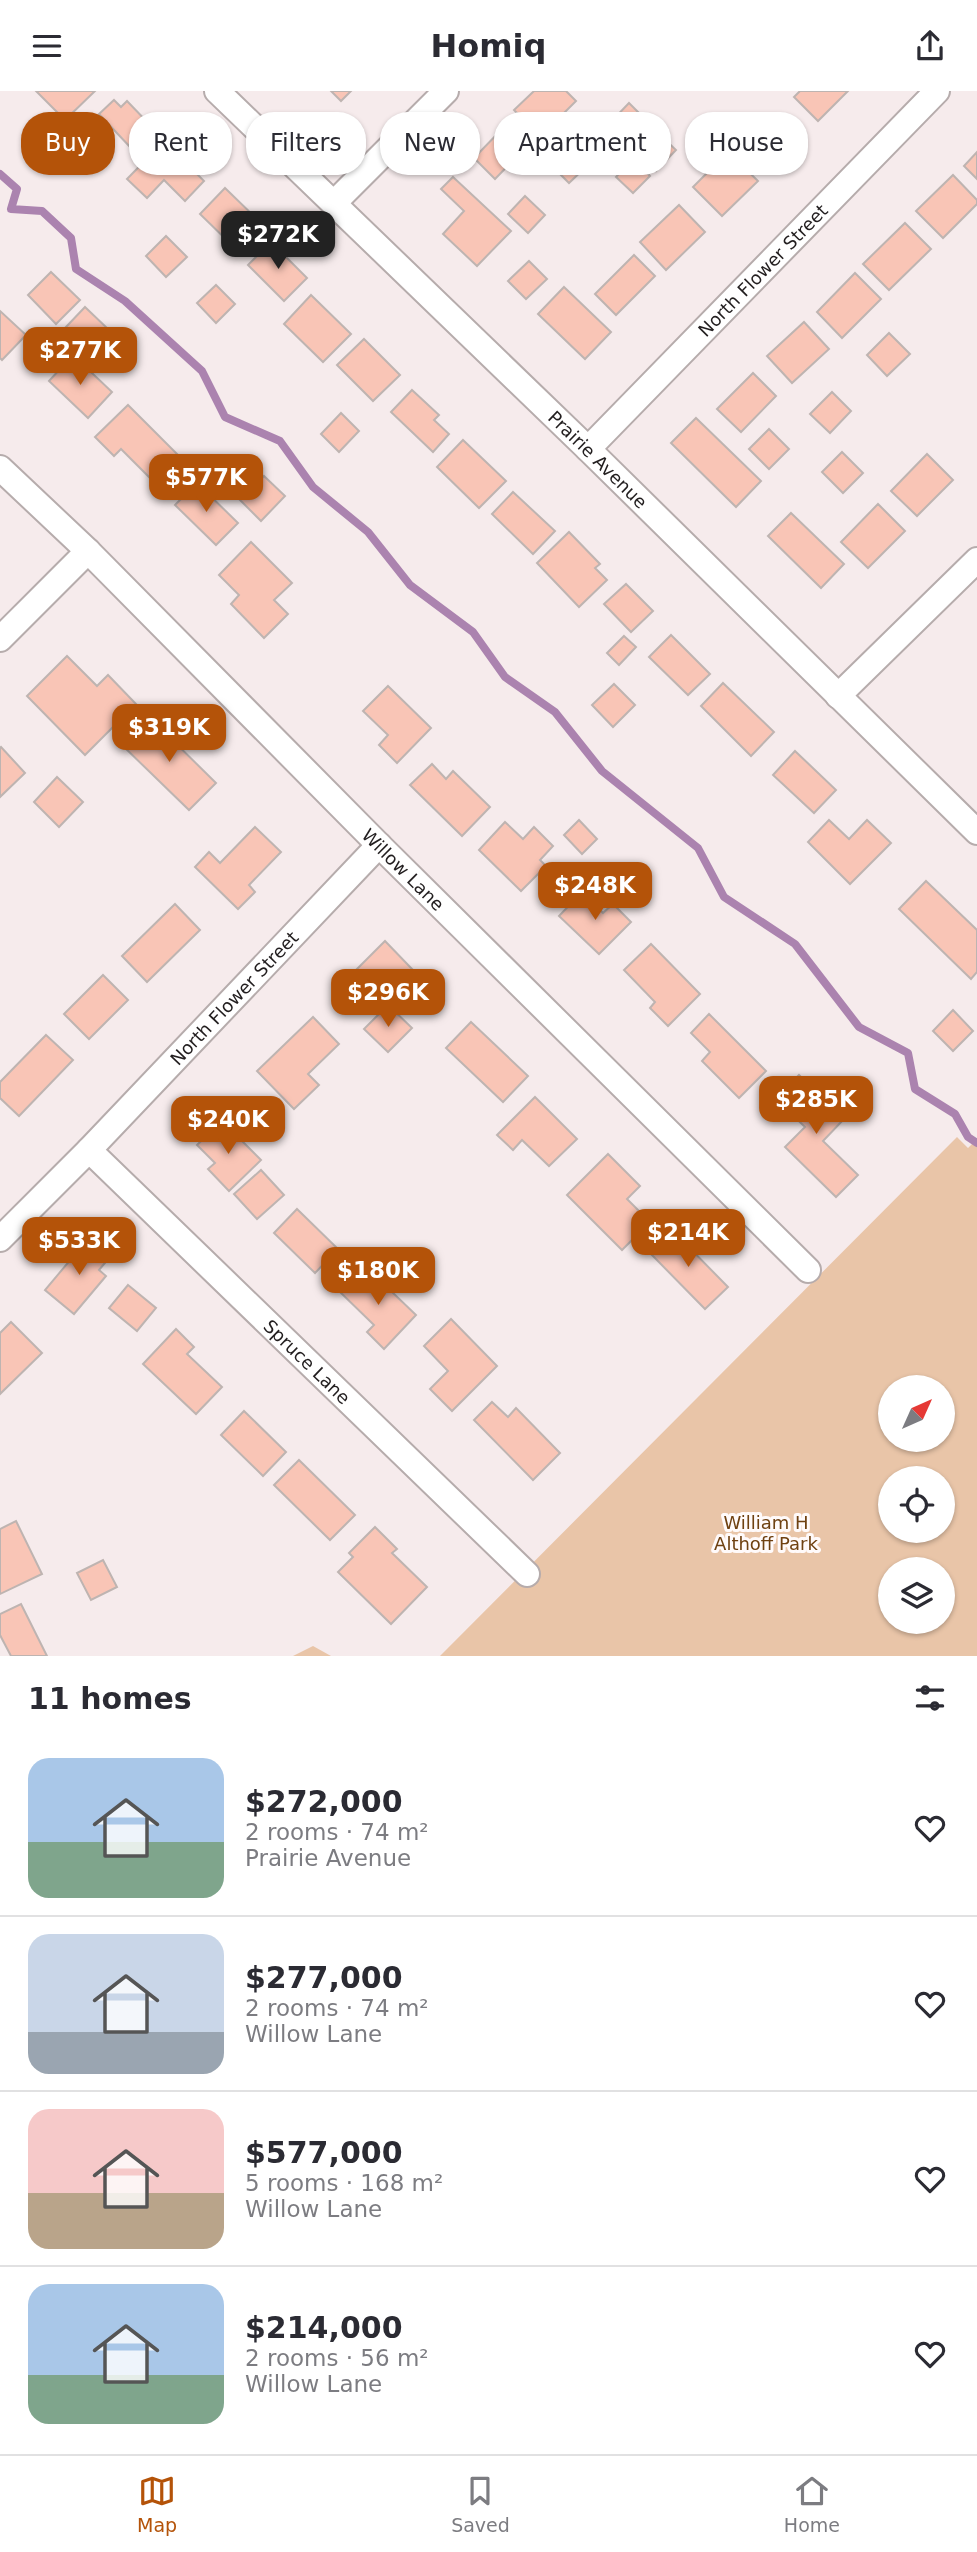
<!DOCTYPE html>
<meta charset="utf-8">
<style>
:root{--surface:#fff;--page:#f7f7f7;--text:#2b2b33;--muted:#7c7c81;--line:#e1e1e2;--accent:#b45309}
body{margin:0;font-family:"DejaVu Sans",sans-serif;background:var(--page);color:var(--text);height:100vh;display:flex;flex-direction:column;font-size:26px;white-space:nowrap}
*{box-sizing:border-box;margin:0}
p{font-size:23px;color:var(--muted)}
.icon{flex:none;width:38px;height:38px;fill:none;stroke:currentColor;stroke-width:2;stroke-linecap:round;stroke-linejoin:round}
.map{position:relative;height:1565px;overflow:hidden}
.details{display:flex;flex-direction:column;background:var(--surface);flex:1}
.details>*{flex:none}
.top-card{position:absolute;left:21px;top:21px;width:936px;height:63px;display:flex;gap:14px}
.needle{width:46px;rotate:45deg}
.tools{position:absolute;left:878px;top:1284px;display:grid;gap:14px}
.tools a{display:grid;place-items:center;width:77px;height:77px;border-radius:50%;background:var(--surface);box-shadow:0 2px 5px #0004;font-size:35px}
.price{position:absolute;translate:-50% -60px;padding:0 16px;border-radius:14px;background:var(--accent);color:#fff;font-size:23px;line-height:46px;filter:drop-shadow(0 2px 4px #0008)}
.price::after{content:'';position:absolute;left:50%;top:42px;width:21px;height:16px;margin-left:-10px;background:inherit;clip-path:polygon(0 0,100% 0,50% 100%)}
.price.active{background:#222;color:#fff}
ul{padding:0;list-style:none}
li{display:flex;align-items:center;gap:21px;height:175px;padding:0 28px}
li+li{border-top:2px solid var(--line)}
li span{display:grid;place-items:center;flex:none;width:196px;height:140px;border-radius:21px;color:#555}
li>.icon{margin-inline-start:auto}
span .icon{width:84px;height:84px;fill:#fffc;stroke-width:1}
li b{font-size:30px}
h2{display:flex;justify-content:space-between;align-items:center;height:84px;padding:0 28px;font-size:30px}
.chip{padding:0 24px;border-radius:28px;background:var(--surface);box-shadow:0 2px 5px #0004;font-size:24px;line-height:63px}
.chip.active{background:var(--accent);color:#fff}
header{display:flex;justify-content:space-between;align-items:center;height:91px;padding:0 28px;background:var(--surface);font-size:32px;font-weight:700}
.dock{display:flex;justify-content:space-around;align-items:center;height:98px;border-top:2px solid var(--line);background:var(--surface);font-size:19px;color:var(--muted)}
.dock a{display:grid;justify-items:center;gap:4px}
.dock .active{color:var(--accent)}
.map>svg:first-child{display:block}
</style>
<header><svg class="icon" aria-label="menu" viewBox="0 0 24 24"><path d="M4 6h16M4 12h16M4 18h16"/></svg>Homiq<svg class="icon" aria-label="share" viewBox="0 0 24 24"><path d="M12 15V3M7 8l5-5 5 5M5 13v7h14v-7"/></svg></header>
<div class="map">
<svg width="977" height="1565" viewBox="0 0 977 1565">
<rect width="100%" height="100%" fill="#f6ebec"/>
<g fill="#e9c5a8" fill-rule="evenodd">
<path d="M957,1046l11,11 9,-9v517h-537zM891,1297h52v52h-52zM891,1388h52v52h-52zM891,1479h52v52h-52z"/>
<polygon points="313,1555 331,1565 293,1565"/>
</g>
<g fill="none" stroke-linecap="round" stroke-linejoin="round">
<polyline stroke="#ab83af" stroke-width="8" points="0,83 17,98 11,118 42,120 71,147 76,178 125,210 202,280 225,326 280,350 313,396 368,441 410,494 473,541 505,586 555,621 602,680 698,757 724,806 795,853 859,936 908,962 915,998 955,1023 968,1046 977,1052"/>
</g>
<g fill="#f9c5b6" stroke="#beb4b1" stroke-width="2">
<polygon points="36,0 95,0 65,29"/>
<polygon points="331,0 351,0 341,10"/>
<polygon points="534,0 566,0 576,10 540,46 514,19"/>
<polygon points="800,0 848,0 818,30 794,6"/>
<polygon points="114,9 121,16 127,10 152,36 131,57 99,23"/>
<polygon points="629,12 648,31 625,53 607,35"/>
<polygon points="504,36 525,57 495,88 474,67"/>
<polygon points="658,42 676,59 656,80 638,62"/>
<polygon points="64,44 84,62 65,81 46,63"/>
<polygon points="169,45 183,59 178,64 204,90 185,110 164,89 147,107 127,88"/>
<polygon points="568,53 589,73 569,92 549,72"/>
<polygon points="728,61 758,90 722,125 693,96"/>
<polygon points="977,61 977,88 964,75"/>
<polygon points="633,68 650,85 633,102 616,86"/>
<polygon points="953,84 977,109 977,113 943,147 916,120"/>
<polygon points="453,86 511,140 477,175 443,143 464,120 441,98"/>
<polygon points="225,97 264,135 239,161 200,123"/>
<polygon points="525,105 545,124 528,142 508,123"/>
<polygon points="679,114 705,141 666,179 640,151"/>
<polygon points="905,132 931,158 889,199 863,173"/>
<polygon points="166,145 187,166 166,186 146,165"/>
<polygon points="271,151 307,187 284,210 248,174"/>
<polygon points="634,164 655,185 616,224 595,203"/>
<polygon points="529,170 547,188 526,208 508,190"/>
<polygon points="51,181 80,209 56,233 28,204"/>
<polygon points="855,182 881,208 842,247 817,221"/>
<polygon points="216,194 235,213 216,232 197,212"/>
<polygon points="564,196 611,241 585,268 538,223"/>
<polygon points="311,204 351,243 323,271 284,233"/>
<polygon points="85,216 108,238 88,259 65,237"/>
<polygon points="0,220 26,244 2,269 0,267"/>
<polygon points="804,231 829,258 792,292 767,265"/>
<polygon points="889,242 910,263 887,285 867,264"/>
<polygon points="364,248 400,284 373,310 337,274"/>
<polygon points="73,264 112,301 88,327 49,290"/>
<polygon points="753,282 776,305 741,341 717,318"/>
<polygon points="412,299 439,324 434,329 449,343 433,361 391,321"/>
<polygon points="832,301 851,320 830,342 810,323"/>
<polygon points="128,314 181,367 155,392 121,358 114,365 95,346"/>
<polygon points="341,322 359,340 339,361 321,343"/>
<polygon points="696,327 761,390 736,416 671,352"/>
<polygon points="769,338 789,358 769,378 749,358"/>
<polygon points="463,349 506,390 479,417 437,376"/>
<polygon points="842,361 863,382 843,402 822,381"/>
<polygon points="927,363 953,389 917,425 891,400"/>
<polygon points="264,385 285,405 261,430 240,409"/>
<polygon points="197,392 238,432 216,454 175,414"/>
<polygon points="513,401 555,440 533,463 492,423"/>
<polygon points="878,413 905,440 868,477 841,451"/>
<polygon points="791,422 844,473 821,497 768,445"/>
<polygon points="569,441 600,473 595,477 607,489 579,516 537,472"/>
<polygon points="251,451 292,492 274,509 288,523 264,547 231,513 239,504 219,484"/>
<polygon points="626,493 653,520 631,541 604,513"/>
<polygon points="671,544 710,583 688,604 649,566"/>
<polygon points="624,545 636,556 619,574 607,562"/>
<polygon points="67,565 97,595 108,584 136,613 85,664 27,605"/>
<polygon points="723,592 774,641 751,665 701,615"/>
<polygon points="614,593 635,614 613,636 592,614"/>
<polygon points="388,595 431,637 397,672 379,654 388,644 363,620"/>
<polygon points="150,627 216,692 189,719 123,655"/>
<polygon points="1,656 25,682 0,706 0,657"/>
<polygon points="795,660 836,699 814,722 773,684"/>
<polygon points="432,673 446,688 453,680 490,716 462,745 410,694"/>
<polygon points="57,686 83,711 59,736 34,711"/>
<polygon points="579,729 597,748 582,763 564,744"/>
<polygon points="829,729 849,748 867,729 891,752 850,793 808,751"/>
<polygon points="505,731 523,748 534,736 553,755 540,769 546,775 521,800 479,759"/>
<polygon points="255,736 281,761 249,794 255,801 238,818 195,776 209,761 220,772"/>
<polygon points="926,790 977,839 977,881 971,888 899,818"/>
<polygon points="582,801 603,822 613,813 631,831 599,863 559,825"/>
<polygon points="175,813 200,839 147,891 122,865"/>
<polygon points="385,850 412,878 372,917 345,890"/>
<polygon points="651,853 700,903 668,935 650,917 655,911 624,879"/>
<polygon points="103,884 128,909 89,948 64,923"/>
<polygon points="388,914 412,937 388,961 364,938"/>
<polygon points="953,919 973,940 953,960 933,940"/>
<polygon points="709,923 766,980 739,1007 702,970 710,961 691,942"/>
<polygon points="313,926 339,953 308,983 319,994 294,1018 257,980"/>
<polygon points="471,931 528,985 503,1011 446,957"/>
<polygon points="46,944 73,969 19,1025 0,1007 0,991"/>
<polygon points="799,984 844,1028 823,1050 858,1084 836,1106 785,1056 805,1036 776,1008"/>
<polygon points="535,1006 577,1048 549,1075 522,1049 513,1059 497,1044"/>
<polygon points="222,1030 261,1069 229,1100 208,1078 215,1072 197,1054"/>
<polygon points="608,1063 640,1095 627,1108 650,1131 622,1159 567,1104"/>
<polygon points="261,1079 284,1104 257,1128 234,1103"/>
<polygon points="297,1118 338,1158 315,1182 274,1142"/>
<polygon points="671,1138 728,1196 705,1218 648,1160"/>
<polygon points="88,1148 109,1167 99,1179 106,1185 74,1223 45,1199"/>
<polygon points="365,1175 416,1224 384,1258 367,1241 374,1234 340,1201"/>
<polygon points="128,1194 156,1217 137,1240 109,1217"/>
<polygon points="451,1228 497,1275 452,1320 430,1298 448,1280 424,1255"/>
<polygon points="11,1231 42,1262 0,1303 0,1242"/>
<polygon points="176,1238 194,1256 187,1263 222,1296 196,1323 143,1273"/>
<polygon points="492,1311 508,1326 516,1317 560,1362 533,1389 474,1329"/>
<polygon points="244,1320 286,1361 263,1385 221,1344"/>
<polygon points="299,1369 355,1424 330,1449 274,1394"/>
<polygon points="16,1430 42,1483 0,1503 0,1438"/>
<polygon points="375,1436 397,1458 392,1462 427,1496 391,1533 338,1481 353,1466 349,1462"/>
<polygon points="103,1469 117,1496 91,1509 77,1482"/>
<polygon points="21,1513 47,1565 11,1565 0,1544 0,1523"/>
</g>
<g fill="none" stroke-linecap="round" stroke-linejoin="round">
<defs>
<g id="street">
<path id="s1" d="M217,0l371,358 389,383"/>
<polyline points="334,112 446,0"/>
<path id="s2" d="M588,358l349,-358"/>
<path id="s3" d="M0,377l88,83 291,294 429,425"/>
<polyline points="0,548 88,460"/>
<polyline points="838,605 977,469"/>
<path id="s4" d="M89,1059l438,424"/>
<path id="s5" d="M0,1148l89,-89 290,-305"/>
</g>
</defs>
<use href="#street" stroke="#b6acac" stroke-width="28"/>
<use href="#street" stroke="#fff" stroke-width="24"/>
</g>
<g text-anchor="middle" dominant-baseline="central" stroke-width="6" stroke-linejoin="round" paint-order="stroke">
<g font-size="18" fill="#221e1f" stroke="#fffafa">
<text stroke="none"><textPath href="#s2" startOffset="250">North Flower Street</textPath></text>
<text stroke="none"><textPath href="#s1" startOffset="530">Prairie Avenue</textPath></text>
<text stroke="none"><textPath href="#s3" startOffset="569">Willow Lane</textPath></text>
<text stroke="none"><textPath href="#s5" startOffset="336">North Flower Street</textPath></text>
<text stroke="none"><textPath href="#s4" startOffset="304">Spruce Lane</textPath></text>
</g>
<g font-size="18" fill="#6f4111" stroke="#fffafa">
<text x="766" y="1431">William H<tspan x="766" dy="21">Althoff Park</tspan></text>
</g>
</g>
</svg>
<div class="tools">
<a><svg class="needle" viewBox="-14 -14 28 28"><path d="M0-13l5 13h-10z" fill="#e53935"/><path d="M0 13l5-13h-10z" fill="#7c7c81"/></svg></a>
<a><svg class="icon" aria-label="locate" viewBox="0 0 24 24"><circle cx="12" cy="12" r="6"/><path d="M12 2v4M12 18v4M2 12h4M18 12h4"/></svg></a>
<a><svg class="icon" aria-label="layers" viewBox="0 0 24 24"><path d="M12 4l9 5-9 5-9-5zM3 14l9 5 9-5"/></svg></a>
</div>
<b class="price active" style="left:278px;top:180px">$272K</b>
<b class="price" style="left:80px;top:296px">$277K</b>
<b class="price" style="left:206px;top:423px">$577K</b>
<b class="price" style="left:169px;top:673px">$319K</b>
<b class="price" style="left:595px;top:831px">$248K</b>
<b class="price" style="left:388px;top:938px">$296K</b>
<b class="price" style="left:816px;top:1045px">$285K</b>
<b class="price" style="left:228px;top:1065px">$240K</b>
<b class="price" style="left:688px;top:1178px">$214K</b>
<b class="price" style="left:79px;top:1186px">$533K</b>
<b class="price" style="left:378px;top:1216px">$180K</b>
<div class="top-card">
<a class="chip active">Buy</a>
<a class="chip">Rent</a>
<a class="chip">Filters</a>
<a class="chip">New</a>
<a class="chip">Apartment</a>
<a class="chip">House</a>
</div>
</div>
<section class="details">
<h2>11 homes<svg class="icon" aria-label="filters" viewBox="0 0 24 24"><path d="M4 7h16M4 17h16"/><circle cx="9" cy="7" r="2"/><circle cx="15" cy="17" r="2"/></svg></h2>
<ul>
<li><span style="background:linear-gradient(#a9c7e8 60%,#7fa58c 0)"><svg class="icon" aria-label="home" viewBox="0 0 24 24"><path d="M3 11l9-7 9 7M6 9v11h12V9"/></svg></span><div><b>$272,000</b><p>2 rooms · 74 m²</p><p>Prairie Avenue</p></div><svg class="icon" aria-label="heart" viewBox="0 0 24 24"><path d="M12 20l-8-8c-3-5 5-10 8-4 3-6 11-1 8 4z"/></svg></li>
<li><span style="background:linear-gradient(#c9d6e8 70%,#9aa5b1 0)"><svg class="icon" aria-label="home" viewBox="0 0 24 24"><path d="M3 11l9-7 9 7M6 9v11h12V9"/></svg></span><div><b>$277,000</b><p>2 rooms · 74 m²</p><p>Willow Lane</p></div><svg class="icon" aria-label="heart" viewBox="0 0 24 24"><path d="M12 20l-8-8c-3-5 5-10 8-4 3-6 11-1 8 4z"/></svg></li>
<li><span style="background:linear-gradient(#f6c9c9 60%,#b9a48a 0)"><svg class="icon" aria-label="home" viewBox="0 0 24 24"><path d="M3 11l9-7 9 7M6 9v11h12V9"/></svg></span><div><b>$577,000</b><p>5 rooms · 168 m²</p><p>Willow Lane</p></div><svg class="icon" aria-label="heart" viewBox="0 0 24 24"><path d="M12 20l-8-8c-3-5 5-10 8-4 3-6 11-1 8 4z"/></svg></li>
<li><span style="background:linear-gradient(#a9c7e8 65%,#7fa58c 0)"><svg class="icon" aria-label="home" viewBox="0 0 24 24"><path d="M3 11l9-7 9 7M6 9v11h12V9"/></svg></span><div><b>$214,000</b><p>2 rooms · 56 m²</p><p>Willow Lane</p></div><svg class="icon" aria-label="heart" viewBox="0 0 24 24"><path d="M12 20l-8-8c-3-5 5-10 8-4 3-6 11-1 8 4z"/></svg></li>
</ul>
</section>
<nav class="dock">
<a class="active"><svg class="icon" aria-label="map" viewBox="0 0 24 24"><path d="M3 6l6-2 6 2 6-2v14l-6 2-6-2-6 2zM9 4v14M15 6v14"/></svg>Map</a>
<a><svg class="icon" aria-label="saved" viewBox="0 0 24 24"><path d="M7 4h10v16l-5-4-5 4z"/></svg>Saved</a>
<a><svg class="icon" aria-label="home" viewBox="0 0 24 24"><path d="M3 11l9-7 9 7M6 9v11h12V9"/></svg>Home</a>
</nav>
